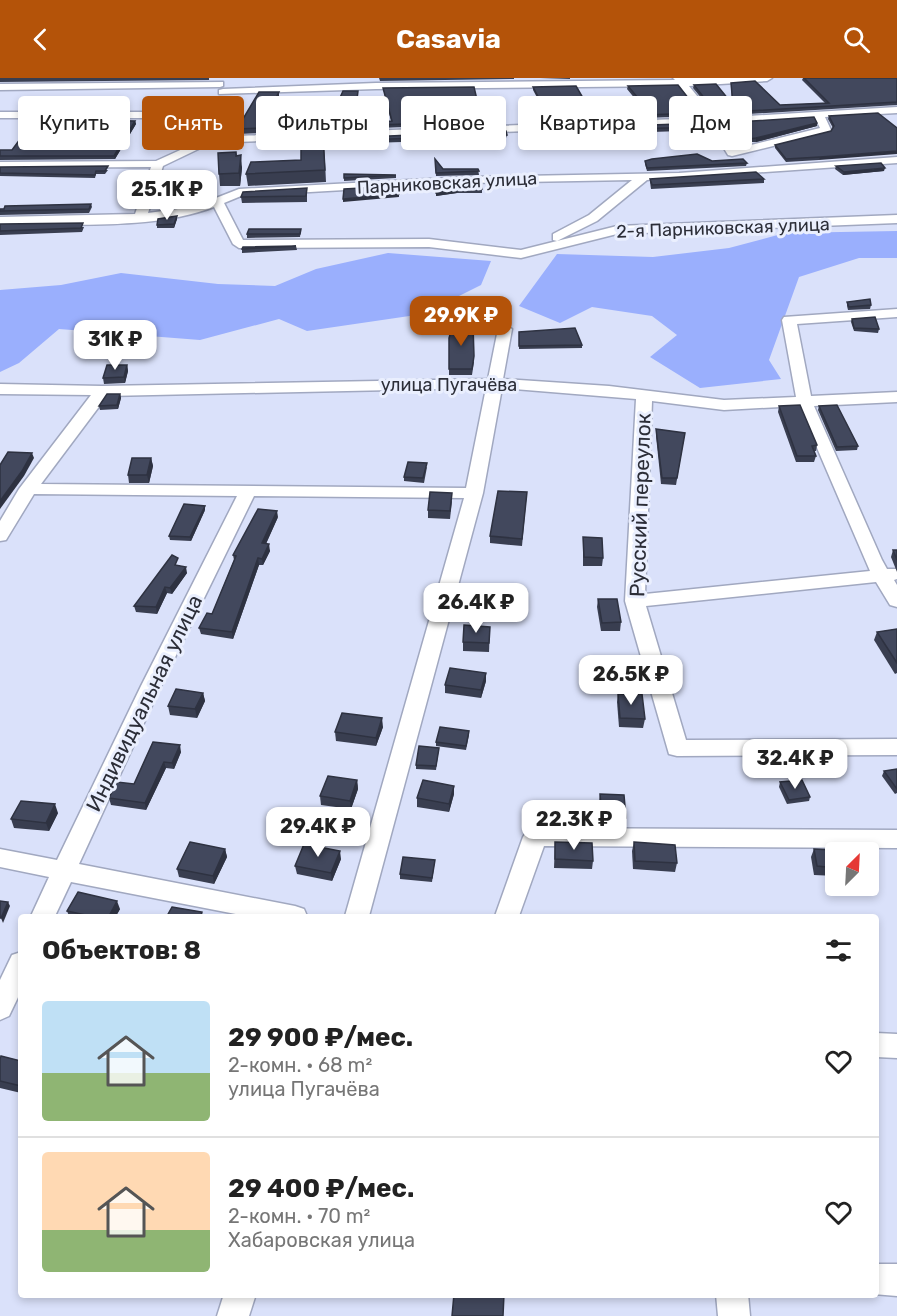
<!DOCTYPE html>
<html lang="ru">
<meta charset="utf-8">
<style>
:root{--surface:#fff;--page:#f2f2f2;--text:#222;--muted:#767676;--line:#e0e0e0;--accent:#b45309}
body{margin:0;font-family:Rubik,sans-serif;background:var(--page);color:var(--text);height:100vh;display:flex;flex-direction:column;font-size:22px;white-space:nowrap}
*{box-sizing:border-box;margin:0}
p{font-size:20px;color:var(--muted)}
.icon{flex:none;width:33px;height:33px;fill:none;stroke:currentColor;stroke-width:2;stroke-linecap:round;stroke-linejoin:round}
.map{position:relative;flex:1;overflow:hidden}
.sheet{position:absolute;left:18px;top:836px;width:861px;height:384px;display:flex;flex-direction:column;background:var(--surface);border-radius:6px;box-shadow:0 3px 9px #0003}
.sheet>*{flex:none}
.guide{position:absolute;left:18px;top:18px;width:861px;height:54px;display:flex;gap:12px}
.needle{width:39px;rotate:24deg}
.tools{position:absolute;left:825px;top:764px;display:grid;gap:12px}
.tools a{display:grid;place-items:center;width:54px;height:54px;border-radius:6px;background:var(--surface);box-shadow:0 3px 9px #0003;font-size:30px}
.price{position:absolute;translate:-50% -51px;padding:0 14px;border-radius:12px;background:#fff;color:#222;font-size:20px;line-height:39px;filter:drop-shadow(0 2px 3px #0008)}
.price::after{content:'';position:absolute;left:50%;top:36px;width:18px;height:14px;margin-left:-9px;background:inherit;clip-path:polygon(0 0,100% 0,50% 100%)}
.price.current{background:var(--accent);color:#fff}
ul{padding:0;list-style:none}
li{display:flex;align-items:center;gap:18px;height:150px;padding:0 24px}
li+li{border-top:2px solid var(--line)}
li span{display:grid;place-items:center;flex:none;width:168px;height:120px;border-radius:6px;color:#555}
li>.icon{margin-inline-start:auto}
span .icon{width:72px;height:72px;fill:#fffc;stroke-width:1}
li b{font-size:26px}
h2{display:flex;justify-content:space-between;align-items:center;height:72px;padding:0 24px;font-size:26px}
.tag{padding:0 21px;border-radius:6px;background:var(--surface);box-shadow:0 3px 9px #0003;font-size:21px;line-height:54px}
.tag.current{background:var(--accent);color:#fff}
header{display:flex;justify-content:space-between;align-items:center;height:78px;padding:0 24px;background:var(--accent);color:#fff;font-size:27px;font-weight:700}
.map>svg:first-child{display:block}
</style>
<header><svg class="icon" aria-label="back" viewBox="0 0 24 24"><path d="M15 5l-7 7 7 7"/></svg>Casavia<svg class="icon" aria-label="search" viewBox="0 0 24 24"><circle cx="10" cy="10" r="6"/><path d="M15 15l6 6"/></svg></header>
<div class="map">
<svg width="897" height="1238" viewBox="0 0 897 1238">
<rect width="100%" height="100%" fill="#dae1fa"/>
<g fill="#9aaffd">
<polygon points="897,153 897,180 859,180 799,199 769,282 781,301 700,310 650,279 677,257 652,238 592,229 560,245 519,228 557,176 653,179 729,170 785,155"/>
<polygon points="388,175 491,183 481,207 423,236 307,253 279,241 200,262 59,251 19,285 0,294 0,212 61,207 121,195 218,206 275,208 316,191"/>
</g>
<g fill="none" stroke-linecap="round" stroke-linejoin="round">
<defs>
<g id="minor">
<path d="M673,0h99l-5,3 -78,5 26,32 182,-11v6l-72,4 6,13 -1,2 -98,24 -4,-1 -19,-31 -498,19 -48,23 -15,47 45,-6 46,-18 227,-12 213,-4 218,-16v6l-250,17 -50,41 -40,20 -4,-1v-6l36,-19 43,-35 -166,3 -225,13 -17,7 19,37 186,-1 92,11 96,-24 280,-11v8l-280,11 -96,24 -92,-11 -190,1 -6,-4 -19,-37c-63,24 -148,16 -214,18v-8l135,-3 16,-47 -151,1v-6l156,-1 53,-24 495,-19 -25,-32 -303,3 -157,5v-4l4,-1 153,-6 299,-3zM815,40l5,10 -85,21 -16,-25z"/>
<polygon points="223,4 223,8 220,9 0,12 0,6"/>
<polygon points="0,34 207,34 212,37 207,40 0,40"/>
<path d="M897,231v8l-100,7 14,72 86,-4v10l-83,4 68,154 5,9h10v10l-3,1 3,5v22l-7,-2 -14,-23 -230,24 40,134 211,-1v16l-220,1 -8,-2 -44,-153 11,-202 -134,-11 -19,105 -114,423h-24l119,-418 -210,-2 -93,190 -82,178 216,42 9,3 3,7h-61l-175,-34 -16,34h-24l18,-39 -49,-10v-18l57,11 84,-174 96,-190 -203,-2 -28,46 -6,1v-20l19,-32 72,-94 -91,-1v-10l102,2 386,-7 10,-50 7,-4 7,4 -9,50 106,7 115,14 72,-3 -14,-77 2,-3zM486,310l-20,100 -425,-4 66,-88zM652,323l72,9 75,-4 71,165 -225,23z"/>
<polygon points="535,750 897,752 897,770 544,768 519,838 495,838 523,759 527,753"/>
<polygon points="21,874 21,913 9,938 0,942 0,902 12,877"/>
<polygon points="876,955 897,956 897,980 876,979"/>
<polygon points="876,1186 897,1186 897,1218 873,1216 876,1216"/>
<polygon points="224,1216 256,1216 249,1238 217,1238"/>
<polygon points="716,1216 748,1216 750,1238 718,1238"/>
</g>
</defs>
<use href="#minor" stroke="#a1a8c0" stroke-width="3"/>
<use href="#minor" fill="#fff" fill-rule="evenodd"/>
</g>
<g fill="#393e50">
<polygon points="0,0 209,0 209,2 0,4"/>
<polygon points="379,0 514,0 514,1 380,3"/>
<polygon points="540,0 570,0 570,1"/>
<polygon points="803,0 897,0 897,27 716,38 693,10 694,7 732,26 731,5 780,27 825,25 802,2"/>
<polygon points="628,8 700,35 700,38 616,41 613,36 613,33 645,33 627,11"/>
<polygon points="533,9 594,39 593,42 550,44 533,12"/>
<polygon points="383,10 482,43 482,46 327,52 327,49 358,13 354,45 391,43"/>
<polygon points="279,19 263,49 263,55 238,56 237,51"/>
<polygon points="878,35 819,82 786,84 775,70 775,67 831,53 833,50 828,41 829,38"/>
<polygon points="135,43 136,46 115,81 0,82 0,72 12,72"/>
<polygon points="723,45 817,45 817,48 756,64 749,64 747,51 725,52 723,48"/>
<polygon points="622,48 711,49 710,52 623,55 621,52"/>
<polygon points="433,56 434,63 370,65 324,64 326,104 248,108 246,96 301,82 324,61"/>
<polygon points="489,57 507,57 506,60 490,60"/>
<polygon points="236,74 237,77 242,90 240,108 220,108 219,96"/>
<polygon points="435,81 443,91 478,91 479,97 436,98"/>
<polygon points="645,83 712,83 747,85 746,88 647,93 645,86"/>
<polygon points="836,88 884,93 843,97 835,91"/>
<polygon points="0,89 108,92 105,96 96,96 95,100 0,98"/>
<polygon points="344,96 396,97 396,100 344,103"/>
<polygon points="650,101 764,101 764,105 651,111 650,104"/>
<polygon points="436,106 482,111 482,115 457,115 436,118"/>
<polygon points="307,110 307,124 242,125 241,119"/>
<polygon points="91,126 92,129 89,135 0,137 0,131"/>
<polygon points="177,138 177,141 174,150 157,150 157,147"/>
<polygon points="0,146 84,149 82,154 0,157"/>
<polygon points="301,151 300,159 247,160 247,156"/>
<polygon points="296,168 297,172 242,175 242,171"/>
<polygon points="847,224 871,227 870,231 848,232 847,228"/>
<polygon points="852,241 879,251 878,255 854,253 851,244"/>
<polygon points="519,254 582,267 582,270 519,271"/>
<polygon points="449,260 474,284 472,297 449,297"/>
<polygon points="127,287 128,293 125,305 104,306 103,300"/>
<polygon points="120,316 121,320 118,331 100,332 99,328"/>
<polygon points="779,328 817,367 816,373 814,373 816,378 814,384 796,384 778,334"/>
<polygon points="819,328 858,368 857,372 836,373 818,332"/>
<polygon points="656,351 685,355 676,407 661,406 656,358"/>
<polygon points="151,380 153,388 149,405 129,405 128,397"/>
<polygon points="427,389 424,405 404,403 404,399"/>
<polygon points="527,414 522,468 490,465 490,458"/>
<polygon points="452,423 450,441 428,440 428,432"/>
<polygon points="205,432 191,463 170,462 169,458"/>
<polygon points="278,439 266,466 270,473 263,487 259,487 233,561 201,556 199,550 212,536 234,482 233,477"/>
<polygon points="583,459 603,480 602,488 583,488"/>
<polygon points="893,472 897,472 897,494 891,479"/>
<polygon points="179,487 187,495 172,516 167,515 157,536 136,534 134,528"/>
<polygon points="598,521 621,544 620,553 601,553 597,529"/>
<polygon points="490,549 489,574 463,573 463,564"/>
<polygon points="897,551 897,595 895,596 874,562 877,554"/>
<polygon points="486,603 481,620 445,615 445,607"/>
<polygon points="203,615 205,623 197,640 170,637 168,628"/>
<polygon points="618,616 645,641 643,650 619,649 617,624"/>
<polygon points="383,649 376,668 336,663 335,654"/>
<polygon points="469,653 469,657 466,672 436,668 436,664"/>
<polygon points="153,664 181,674 174,691 166,690 146,732 111,727 109,720 134,706"/>
<polygon points="439,670 436,692 416,691 416,687"/>
<polygon points="897,691 897,715 895,716 882,698 884,693"/>
<polygon points="357,702 358,711 351,731 321,727 320,718"/>
<polygon points="780,704 810,719 809,723 787,726 779,709"/>
<polygon points="454,716 449,734 417,729 417,720"/>
<polygon points="600,716 626,740 624,748 601,748 599,725"/>
<polygon points="58,735 49,753 14,750 11,741"/>
<polygon points="555,764 593,783 592,791 554,790"/>
<polygon points="634,764 677,785 675,794 633,791 632,773"/>
<polygon points="225,771 227,779 214,806 179,799 177,791"/>
<polygon points="814,771 836,774 836,798 814,797 811,779"/>
<polygon points="341,781 332,803 297,796 295,788"/>
<polygon points="435,782 432,804 400,801 400,796"/>
<polygon points="120,831 116,838 69,838 67,833"/>
<polygon points="0,981 21,983 21,1015 0,1010"/>
</g>
<g fill="#2e3241">
<polygon points="279,14 279,19 262,50 262,45"/>
<polygon points="135,43 136,46 115,81 114,78"/>
<polygon points="817,45 817,48 756,64 756,60"/>
<polygon points="897,73 897,76 819,82 820,79"/>
<polygon points="241,77 242,90 240,108 239,95"/>
<polygon points="885,90 884,93 843,97 844,94"/>
<polygon points="457,112 457,115 436,118 436,115"/>
<polygon points="399,116 399,119 343,124 343,121"/>
<polygon points="184,119 184,122 182,128 161,131 161,128"/>
<polygon points="177,138 177,141 174,150 174,146"/>
<polygon points="127,287 128,293 125,305 124,299"/>
<polygon points="120,316 121,320 118,331 117,327"/>
<polygon points="32,375 34,380 24,398 0,431 0,423"/>
<polygon points="151,380 153,388 149,405 147,397"/>
<polygon points="205,428 205,432 191,463 190,459"/>
<polygon points="277,433 278,439 263,472 262,465"/>
<polygon points="269,466 270,473 263,487 262,481"/>
<polygon points="258,480 259,487 233,561 232,554"/>
<polygon points="186,489 187,495 172,516 170,510"/>
<polygon points="165,509 167,515 157,536 156,529"/>
<polygon points="486,595 486,603 481,620 481,612"/>
<polygon points="203,615 205,623 197,640 195,631"/>
<polygon points="382,640 383,649 376,668 376,660"/>
<polygon points="180,667 181,674 174,691 172,685"/>
<polygon points="164,684 166,690 146,732 145,725"/>
<polygon points="357,702 358,711 351,731 350,723"/>
<polygon points="454,708 454,716 449,734 449,726"/>
<polygon points="55,726 58,735 49,753 46,745"/>
<polygon points="225,771 227,779 214,806 213,798"/>
<polygon points="340,773 341,781 332,803 331,795"/>
<polygon points="117,823 120,831 116,838 109,838"/>
<polygon points="8,824 10,828 3,845 1,840"/>
</g>
<g fill="#42485d" stroke="#2e3241" stroke-width="1.5">
<polygon points="804,0 897,0 897,24 716,35 694,7 716,6 733,27 731,5 755,3 780,27 829,25"/>
<polygon points="678,7 700,35 616,38 613,33 648,32 628,8"/>
<polygon points="576,8 594,39 550,41 533,9"/>
<polygon points="474,9 482,43 327,49 343,13 358,13 354,45 392,43 383,10"/>
<polygon points="259,14 279,14 262,45 263,50 237,51"/>
<polygon points="878,35 897,50 897,73 820,79 786,81 775,67 831,53 834,48 829,38"/>
<polygon points="814,39 817,45 756,60 749,61 748,48 726,49 723,45"/>
<polygon points="35,41 135,43 114,78 0,78 0,72 12,72"/>
<polygon points="708,45 711,49 623,51 622,48"/>
<polygon points="489,53 506,53 507,57 490,57"/>
<polygon points="433,56 434,59 370,62 322,61"/>
<polygon points="323,59 325,92 246,96 251,84 301,82 301,60"/>
<polygon points="236,74 236,78 241,77 239,95 219,96 218,75"/>
<polygon points="697,76 712,83 743,81 747,85 647,90 645,83 652,81"/>
<polygon points="435,81 443,91 478,91 479,93 436,95"/>
<polygon points="881,85 885,90 844,94 836,88"/>
<polygon points="108,88 105,93 96,93 95,97 0,95 0,89"/>
<polygon points="756,94 764,101 652,107 650,101"/>
<polygon points="344,96 396,97 344,100"/>
<polygon points="481,104 482,111 457,112 436,115 436,106"/>
<polygon points="398,108 399,116 343,121 344,111"/>
<polygon points="307,110 306,118 241,119 243,114"/>
<polygon points="184,119 181,125 161,128 162,120"/>
<polygon points="91,126 89,131 0,133 0,131 4,131 5,128"/>
<polygon points="177,138 174,146 157,147 158,141"/>
<polygon points="83,145 81,150 0,153 0,146"/>
<polygon points="249,151 301,151 300,156 247,156"/>
<polygon points="296,168 242,171 243,169"/>
<polygon points="870,221 871,227 849,229 847,224"/>
<polygon points="875,239 879,251 854,250 852,241"/>
<polygon points="453,246 473,247 474,278 472,291 449,291 449,260"/>
<polygon points="575,250 582,267 519,268 519,254"/>
<polygon points="107,287 127,287 124,299 103,300"/>
<polygon points="107,316 120,316 117,327 99,328"/>
<polygon points="800,327 817,367 812,368 816,378 797,378 779,328"/>
<polygon points="837,327 858,368 837,369 819,328"/>
<polygon points="656,351 685,355 677,400 662,400"/>
<polygon points="8,374 32,375 22,393 0,423 0,387"/>
<polygon points="132,380 151,380 147,397 128,397"/>
<polygon points="408,384 427,385 423,400 404,399"/>
<polygon points="498,413 527,414 522,461 490,458"/>
<polygon points="430,414 452,415 450,433 428,432"/>
<polygon points="184,426 205,428 190,459 169,458"/>
<polygon points="258,431 277,433 262,465 269,466 262,481 258,480 232,554 199,550 207,535 212,536 236,478 233,477"/>
<polygon points="583,459 602,460 603,480 584,479"/>
<polygon points="893,472 897,472 897,482"/>
<polygon points="172,477 178,480 175,487 186,489 170,510 165,509 156,529 134,528"/>
<polygon points="598,521 617,521 621,544 602,545"/>
<polygon points="464,547 490,549 489,565 463,564"/>
<polygon points="897,551 897,585 877,554"/>
<polygon points="450,590 486,595 481,612 445,607"/>
<polygon points="176,611 203,615 195,631 168,628"/>
<polygon points="618,616 642,616 645,641 620,640"/>
<polygon points="342,635 382,640 376,660 335,654"/>
<polygon points="440,649 469,653 466,668 436,664"/>
<polygon points="153,664 180,667 172,685 164,684 145,725 109,720 117,704 134,706"/>
<polygon points="419,668 439,670 436,688 416,687"/>
<polygon points="897,691 897,711 884,693"/>
<polygon points="328,698 357,702 350,723 320,718"/>
<polygon points="423,702 454,708 449,726 417,720"/>
<polygon points="802,702 810,719 789,722 780,704"/>
<polygon points="600,716 624,717 626,740 602,740"/>
<polygon points="21,723 55,726 46,745 11,741"/>
<polygon points="190,764 225,771 213,798 177,791"/>
<polygon points="555,764 592,765 593,783 555,781"/>
<polygon points="634,764 675,767 677,785 635,783"/>
<polygon points="304,766 340,773 331,795 295,788"/>
<polygon points="814,771 849,773 850,774 836,774 836,790 817,788"/>
<polygon points="403,779 435,782 432,800 400,796"/>
<polygon points="78,814 117,823 109,838 90,838 67,833"/>
<polygon points="0,823 8,824 1,840 0,840"/>
<polygon points="172,829 202,834 201,838 167,838"/>
<polygon points="1,978 21,983 21,1008 0,1003 0,981"/>
<polygon points="454,1216 504,1216 503,1238 452,1238"/>
</g>
<g text-anchor="middle" dominant-baseline="central" stroke-width="6" stroke-linejoin="round" paint-order="stroke">
<g font-size="18" fill="#2c2e38" stroke="#eaeffe">
<text transform="translate(447 105) rotate(-3)">Парниковская улица</text>
<text transform="translate(723 150) rotate(-2)">2-я Парниковская улица</text>
<text x="449" y="307">улица Пугачёва</text>
</g>
<g font-size="21" fill="#2c2e38" stroke="#eaeffe">
<text transform="translate(640 427) rotate(-88)">Русский переулок</text>
<text transform="translate(144 625) rotate(-64)">Индивидуальная улица</text>
</g>
</g>
</svg>
<div class="tools">
<a><svg class="needle" viewBox="-14 -14 28 28"><path d="M0-13l5 13h-10z" fill="#e53935"/><path d="M0 13l5-13h-10z" fill="#767676"/></svg></a>
</div>
<b class="price" style="left:167px;top:143px">25.1K ₽</b>
<b class="price current" style="left:461px;top:269px">29.9K ₽</b>
<b class="price" style="left:115px;top:293px">31K ₽</b>
<b class="price" style="left:476px;top:556px">26.4K ₽</b>
<b class="price" style="left:631px;top:628px">26.5K ₽</b>
<b class="price" style="left:795px;top:712px">32.4K ₽</b>
<b class="price" style="left:574px;top:773px">22.3K ₽</b>
<b class="price" style="left:318px;top:780px">29.4K ₽</b>
<div class="guide">
<a class="tag">Купить</a>
<a class="tag current">Снять</a>
<a class="tag">Фильтры</a>
<a class="tag">Новое</a>
<a class="tag">Квартира</a>
<a class="tag">Дом</a>
</div>
<section class="sheet">
<h2>Объектов: 8<svg class="icon" aria-label="filters" viewBox="0 0 24 24"><path d="M4 7h16M4 17h16"/><circle cx="9" cy="7" r="2"/><circle cx="15" cy="17" r="2"/></svg></h2>
<ul>
<li><span style="background:linear-gradient(#bfe0f5 60%,#8fb573 0)"><svg class="icon" aria-label="home" viewBox="0 0 24 24"><path d="M3 11l9-7 9 7M6 9v11h12V9"/></svg></span><div><b>29 900 ₽/мес.</b><p>2-комн. · 68 m²</p><p>улица Пугачёва</p></div><svg class="icon" aria-label="heart" viewBox="0 0 24 24"><path d="M12 20l-8-8c-3-5 5-10 8-4 3-6 11-1 8 4z"/></svg></li>
<li><span style="background:linear-gradient(#ffd9b3 65%,#8fb573 0)"><svg class="icon" aria-label="home" viewBox="0 0 24 24"><path d="M3 11l9-7 9 7M6 9v11h12V9"/></svg></span><div><b>29 400 ₽/мес.</b><p>2-комн. · 70 m²</p><p>Хабаровская улица</p></div><svg class="icon" aria-label="heart" viewBox="0 0 24 24"><path d="M12 20l-8-8c-3-5 5-10 8-4 3-6 11-1 8 4z"/></svg></li>
</ul>
</section>
</div>
